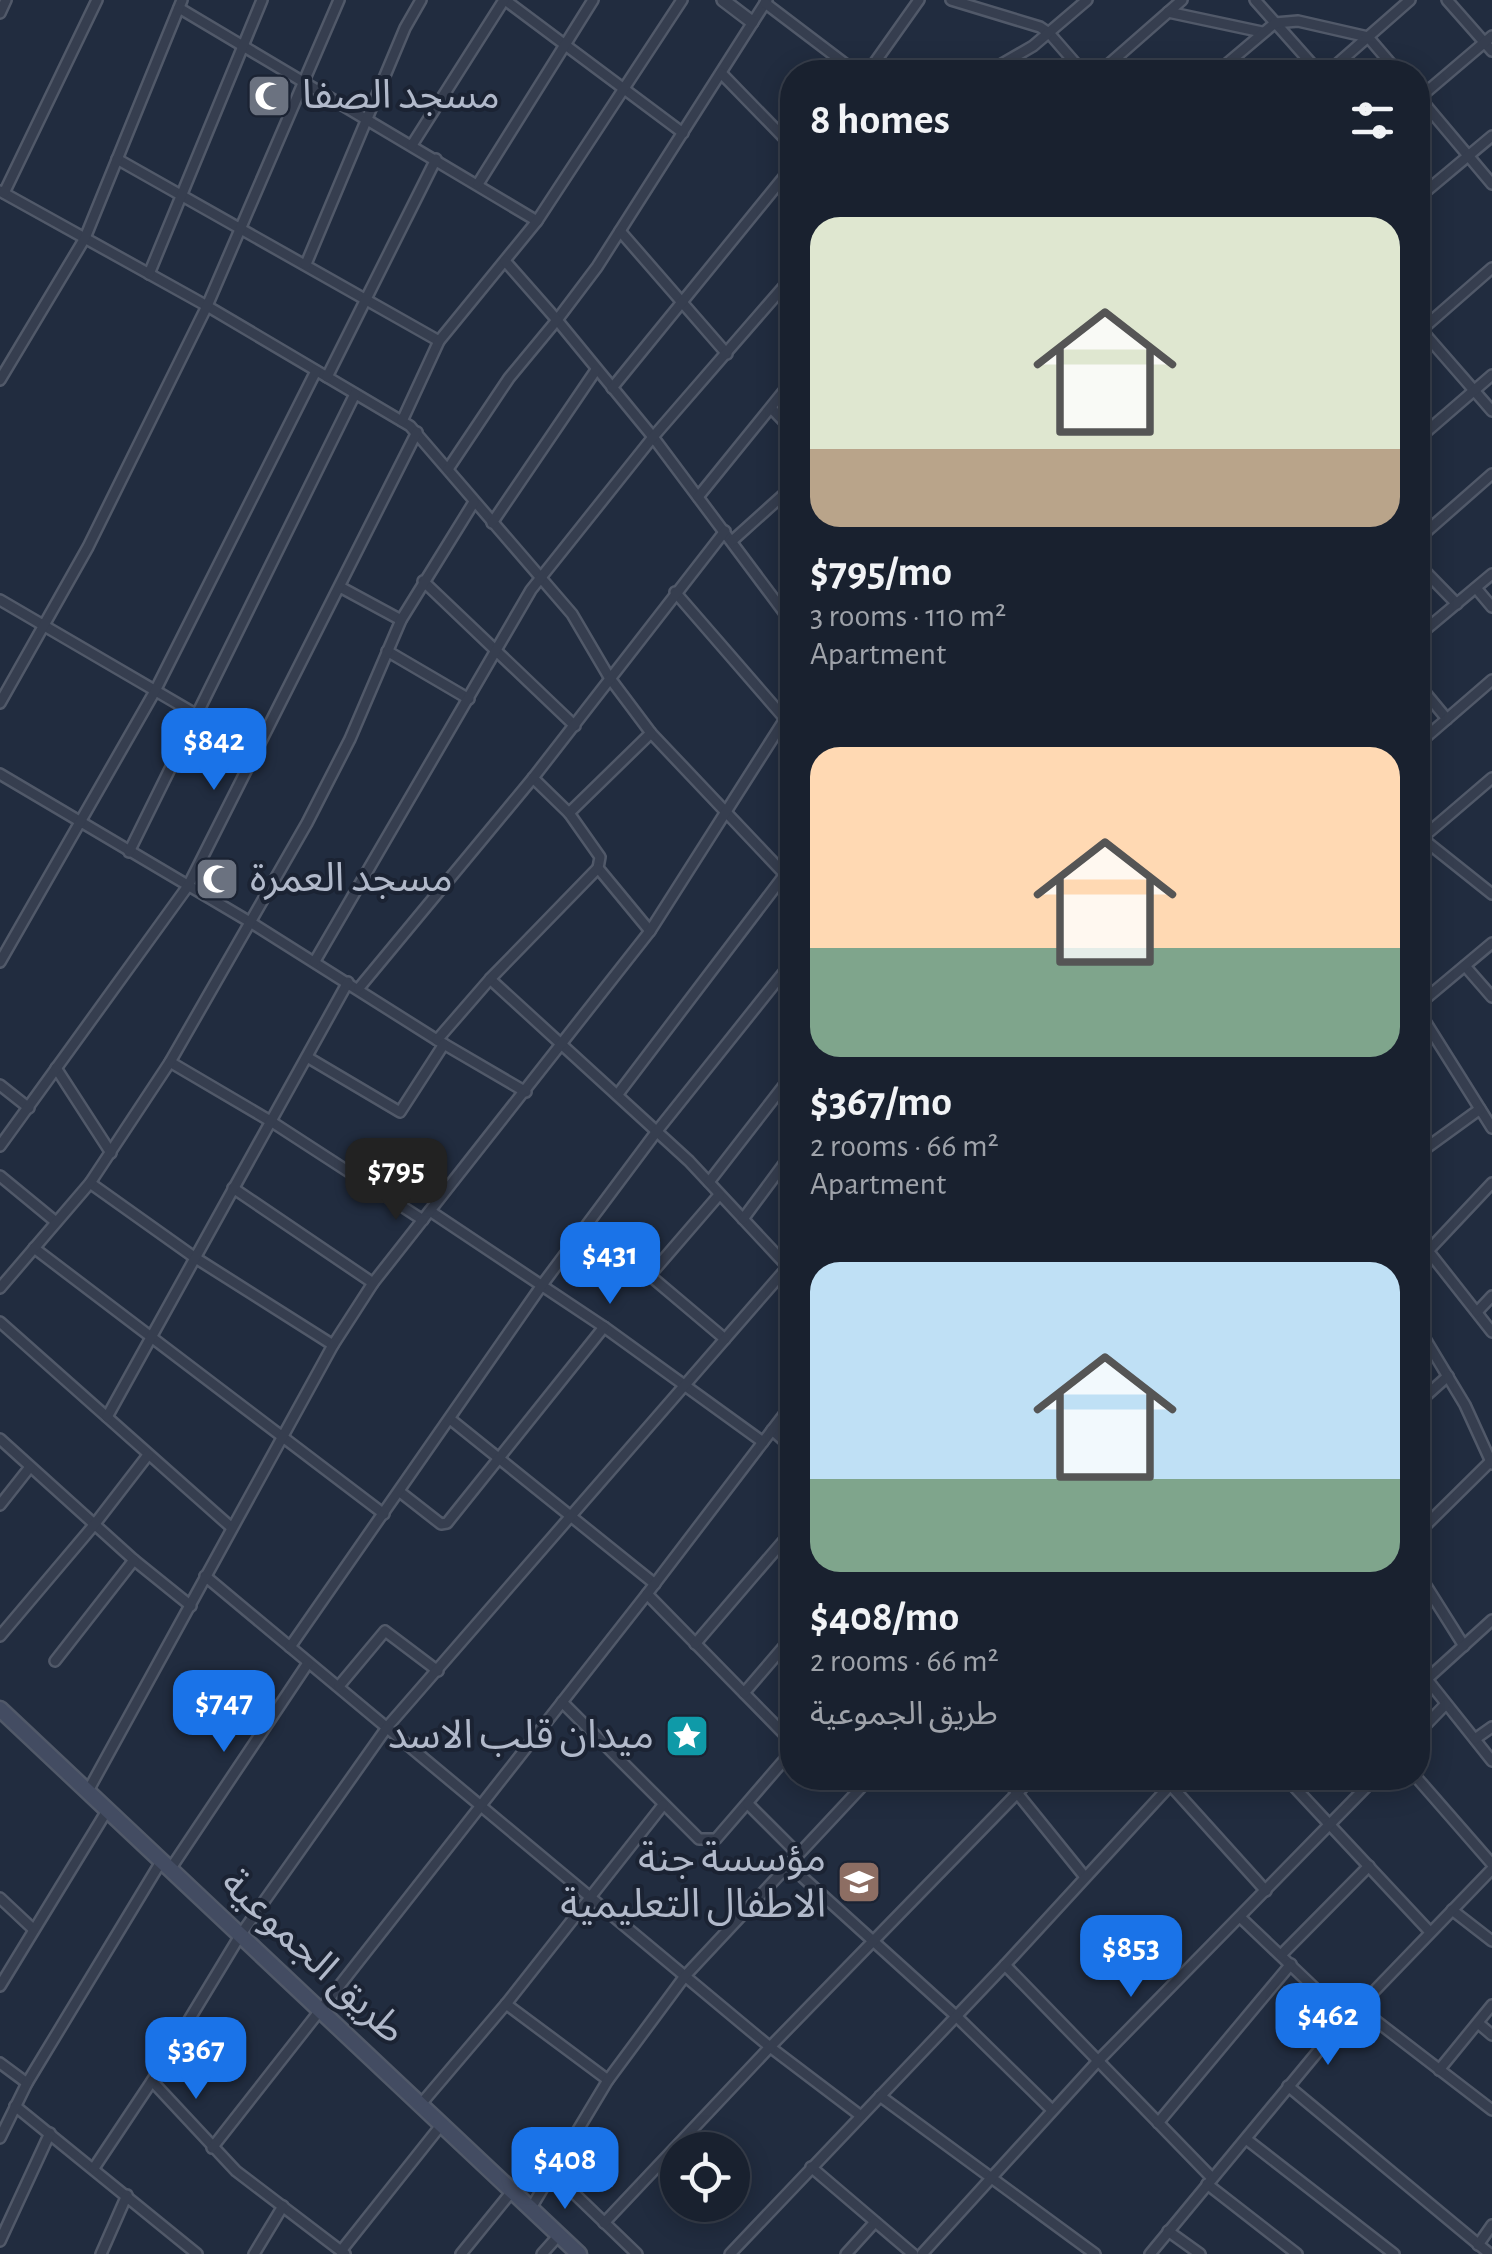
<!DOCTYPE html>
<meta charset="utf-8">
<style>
:root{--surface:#19212f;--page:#222937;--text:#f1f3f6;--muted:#9fa3aa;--line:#373e4b;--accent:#1a73e8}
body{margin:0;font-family:"Alegreya Sans","Noto Sans Arabic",sans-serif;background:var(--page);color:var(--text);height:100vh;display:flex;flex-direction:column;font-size:38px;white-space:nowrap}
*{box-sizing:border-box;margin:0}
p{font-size:32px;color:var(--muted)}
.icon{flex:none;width:55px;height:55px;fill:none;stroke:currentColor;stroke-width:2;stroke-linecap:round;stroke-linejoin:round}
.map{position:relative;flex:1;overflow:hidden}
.panel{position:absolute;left:780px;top:60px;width:650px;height:1730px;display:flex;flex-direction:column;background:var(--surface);border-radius:40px;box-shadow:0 5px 25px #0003,0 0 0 2px var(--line)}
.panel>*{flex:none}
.buttons{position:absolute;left:660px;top:2132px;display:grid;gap:20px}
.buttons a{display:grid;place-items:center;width:90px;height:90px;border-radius:50%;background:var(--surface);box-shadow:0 5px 25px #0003,0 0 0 2px var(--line);font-size:50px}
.price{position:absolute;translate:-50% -85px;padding:0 22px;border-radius:20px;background:var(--accent);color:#fff;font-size:32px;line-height:65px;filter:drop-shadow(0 2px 5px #0008)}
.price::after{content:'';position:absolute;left:50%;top:60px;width:30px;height:22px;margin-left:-15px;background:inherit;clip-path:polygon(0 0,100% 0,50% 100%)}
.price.current{background:#222;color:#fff}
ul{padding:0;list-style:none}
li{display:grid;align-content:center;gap:20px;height:530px;padding:0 30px}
li span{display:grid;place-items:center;height:310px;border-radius:30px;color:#555}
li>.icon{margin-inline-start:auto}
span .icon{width:180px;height:180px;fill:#fffc;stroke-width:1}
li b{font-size:42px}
h2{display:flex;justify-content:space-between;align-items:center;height:120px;padding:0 30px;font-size:42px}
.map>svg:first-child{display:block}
</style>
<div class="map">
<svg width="1492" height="2254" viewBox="0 0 1492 2254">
<rect width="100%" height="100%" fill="#212c3f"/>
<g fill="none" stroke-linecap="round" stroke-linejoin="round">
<defs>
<g id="minor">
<polyline points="505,0 683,133"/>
<polyline points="767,0 597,267 557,320 653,437 792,623"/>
<polyline points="951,0 1040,27 1049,33 1083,72"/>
<polyline points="1255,0 1319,72"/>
<polyline points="1447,0 1492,51"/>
<polyline points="765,3 856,72"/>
<polyline points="179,8 537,221"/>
<polyline points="1168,12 1262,32"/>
<polyline points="0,13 6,0"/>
<polyline points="868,72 919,0"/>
<polyline points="988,72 1033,46 1087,0"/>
<polyline points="1100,72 1182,0"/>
<polyline points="1217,72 1275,23 1298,21 1368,37 1398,72"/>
<polyline points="1328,72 1410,0"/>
<polyline points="721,73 792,146"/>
<polyline points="1418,96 1492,184"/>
<polyline points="1418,99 1492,36"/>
<polyline points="412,145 504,0"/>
<polyline points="117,159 439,341"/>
<polyline points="478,184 593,0"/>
<polyline points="0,191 207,306 410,426 572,614 609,677 651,733 792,882"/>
<polyline points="4,193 97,0"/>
<polyline points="1418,198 1492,136"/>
<polyline points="620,231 727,354"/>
<polyline points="306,264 405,28 421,0"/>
<polyline points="149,274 262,0"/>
<polyline points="1418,326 1492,411"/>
<polyline points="1420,331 1492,268"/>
<polyline points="327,377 436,159"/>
<polyline points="0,380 85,238 182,0"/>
<polyline points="612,388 792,167"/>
<polyline points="771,408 792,430"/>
<polyline points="402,421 439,341 537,221 682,0"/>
<polyline points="1418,439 1492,375"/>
<polyline points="448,469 509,378 557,320 505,261"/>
<polyline points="698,497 792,381"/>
<polyline points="492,523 596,370"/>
<polyline points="1418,539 1492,474"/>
<polyline points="732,541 792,487"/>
<polyline points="1418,564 1457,604"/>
<polyline points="423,581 575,726"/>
<polyline points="340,587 401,620"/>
<polyline points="1476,588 1492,607"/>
<polyline points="675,592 786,720"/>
<polyline points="0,600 257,750"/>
<polyline points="1418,636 1492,574"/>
<polyline points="387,651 469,699"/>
<polyline points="1418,684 1447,719"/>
<polyline points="0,703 88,547 207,306 339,0"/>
<polyline points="1418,744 1492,680"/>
<polyline points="0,774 250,922 437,1040 526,1092"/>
<polyline points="533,778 569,813 600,857 598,868 650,931"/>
<polyline points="569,813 651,733"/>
<polyline points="1418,835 1492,894"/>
<polyline points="1422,838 1492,778"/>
<polyline points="129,852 355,394"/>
<polyline points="315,961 531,590 653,437 792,277"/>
<polyline points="0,962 155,691 316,371"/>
<polyline points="1465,966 1492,997"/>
<polyline points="490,979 689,1161 788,1267"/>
<polyline points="359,988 533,778 725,531"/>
<polyline points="1418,1005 1492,943"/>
<polyline points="1418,1010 1492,1128"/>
<polyline points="437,1040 490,979 598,868"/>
<polyline points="307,1057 400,1112 444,1044"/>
<polyline points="170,1062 272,1122 423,1220"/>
<polyline points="56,1068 111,1153"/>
<polyline points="0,1085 29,1108"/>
<polyline points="618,1094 792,865"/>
<polyline points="0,1146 188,886 417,432"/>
<polyline points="1418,1154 1480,1109"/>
<polyline points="0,1176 56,1222"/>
<polyline points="709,1182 792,1075"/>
<polyline points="90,1183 194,1257 333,1345"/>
<polyline points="233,1188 373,1283"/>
<polyline points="430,1211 604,1327 763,1442"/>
<polyline points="743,1219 792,1153"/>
<polyline points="590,1225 725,1339"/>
<polyline points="1418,1238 1492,1332"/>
<polyline points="34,1248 384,1514"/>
<polyline points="1428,1251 1492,1183"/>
<polyline points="650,1275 719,1195"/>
<polyline points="0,1288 90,1183 170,1062 307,823 350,739 401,620 474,502"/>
<polyline points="1477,1312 1492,1296"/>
<polyline points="0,1322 232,1528"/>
<polyline points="1418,1327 1465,1405 1492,1464"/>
<polyline points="1418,1403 1448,1376"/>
<polyline points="107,1417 348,982"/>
<polyline points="450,1419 655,1584"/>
<polyline points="772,1430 792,1448"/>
<polyline points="0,1439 134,1560 191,1606"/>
<polyline points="400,1492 441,1524 447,1523 604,1327"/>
<polyline points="0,1505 30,1467"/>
<polyline points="1418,1533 1492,1460"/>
<polyline points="1418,1573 1464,1646"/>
<polyline points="205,1576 770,2047 861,2116"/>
<polyline points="647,1594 792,1742"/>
<polyline points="0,1636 94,1525 148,1455"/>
<polyline points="695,1644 792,1531"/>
<polyline points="290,1647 542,1285 657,1131 792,962"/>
<polyline points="55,1661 134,1560"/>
<polyline points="1418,1668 1492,1761"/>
<polyline points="1427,1679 1492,1620"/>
<polyline points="339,1686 385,1631 438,1671"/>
<polyline points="744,1693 792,1637"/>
<polyline points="562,1702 699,1839 716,1839 792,1751"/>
<polyline points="1418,1733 1446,1704"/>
<polyline points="1475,1739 1492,1727"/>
<polyline points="1005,1778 1085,1877"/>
<polyline points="1164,1778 1266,1891"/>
<polyline points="1286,1778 1430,1932"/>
<polyline points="1417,1778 1492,1864"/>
<polyline points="88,1791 333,1345 373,1283 650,931 792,708"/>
<polyline points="748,1804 798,1854"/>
<polyline points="788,1864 956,2016 1052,2110"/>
<polyline points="171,1868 308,1663"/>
<polyline points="0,1898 32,1928"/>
<polyline points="1452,1910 1492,1941"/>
<polyline points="1240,1917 1346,2018"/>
<polyline points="1281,1955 1369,1866"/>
<polyline points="1005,1965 1212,2178"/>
<polyline points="0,1986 108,1809"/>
<polyline points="506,2004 608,2080"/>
<polyline points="1358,2007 1492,2110"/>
<polyline points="1478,2023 1492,2035"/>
<polyline points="0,2063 27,2083"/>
<polyline points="1439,2070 1492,2005"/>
<polyline points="152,2081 236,2171 345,2254"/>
<polyline points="1288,2086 1490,2254"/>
<polyline points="880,2096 1095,2254"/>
<polyline points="421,2104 506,2004 663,1805"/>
<polyline points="15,2106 197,2254"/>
<polyline points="1158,2123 1291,1964"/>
<polyline points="0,2138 27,2083 162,1860"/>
<polyline points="1246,2139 1394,2254"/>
<polyline points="212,2148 647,1594 792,1404"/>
<polyline points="811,2167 913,2254"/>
<polyline points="94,2168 152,2081 241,1934 388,1726 792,1262"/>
<polyline points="553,2173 637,2254"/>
<polyline points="1207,2184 1297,2254"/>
<polyline points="531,2208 608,2080 685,1976 870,1778"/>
<polyline points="604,2223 770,2047 1032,1778"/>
<polyline points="1168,2231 1200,2254"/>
<polyline points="0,2241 50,2133"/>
<polyline points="1478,2245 1492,2225"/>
<polyline points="341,2251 442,2124"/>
<polyline points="101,2254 127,2195"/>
<polyline points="254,2254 283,2206"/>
<polyline points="461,2254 513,2190"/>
<polyline points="542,2254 559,2235"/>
<polyline points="730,2254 1005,1965 1177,1778"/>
<polyline points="846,2254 875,2222"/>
<polyline points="922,2254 1097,2062 1375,1778"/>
<polyline points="1150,2254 1329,2038 1492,1869"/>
</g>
<polyline id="tertiary" points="723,0 752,22"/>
<polyline id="secondary" points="0,1709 579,2254"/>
</defs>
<use href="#minor" stroke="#515969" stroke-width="14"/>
<use href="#tertiary" stroke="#515969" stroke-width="16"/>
<use href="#secondary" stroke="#515969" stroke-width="19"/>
<use href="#minor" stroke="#363e4f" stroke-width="9"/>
<use href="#tertiary" stroke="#363e4f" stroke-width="11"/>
<use href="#secondary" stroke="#434c62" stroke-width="14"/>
</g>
<defs>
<symbol id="mosque-square" viewBox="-11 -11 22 22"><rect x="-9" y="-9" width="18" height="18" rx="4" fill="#6b7280" stroke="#1b2333"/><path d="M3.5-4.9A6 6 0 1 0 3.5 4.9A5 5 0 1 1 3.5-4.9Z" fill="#fff"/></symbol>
<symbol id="sight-square" viewBox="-11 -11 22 22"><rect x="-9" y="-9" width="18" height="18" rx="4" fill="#0f9aa8" stroke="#1b2333"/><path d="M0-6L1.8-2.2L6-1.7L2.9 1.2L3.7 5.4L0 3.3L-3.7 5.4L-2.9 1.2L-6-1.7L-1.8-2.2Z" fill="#fff"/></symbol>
<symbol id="school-square" viewBox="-11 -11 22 22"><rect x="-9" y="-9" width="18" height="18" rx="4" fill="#8d6e63" stroke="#1b2333"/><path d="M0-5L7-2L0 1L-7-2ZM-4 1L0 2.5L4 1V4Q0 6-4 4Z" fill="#fff"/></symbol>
</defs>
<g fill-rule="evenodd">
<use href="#mosque-square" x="244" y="71" width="50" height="50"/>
<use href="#mosque-square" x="192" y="854" width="50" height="50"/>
<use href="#sight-square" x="662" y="1711" width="50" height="50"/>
<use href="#school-square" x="834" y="1857" width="50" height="50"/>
</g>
<g text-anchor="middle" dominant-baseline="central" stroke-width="8" stroke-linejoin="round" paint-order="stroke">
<g font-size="40" fill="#b1b9ca" stroke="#1b2333" text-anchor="start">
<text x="302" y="96">مسجد الصفا</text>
<text x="250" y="879">مسجد العمرة</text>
<text x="654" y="1736" text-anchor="end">ميدان قلب الاسد</text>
<text x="826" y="1859" text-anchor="end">مؤسسة جنة<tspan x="826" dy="46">الاطفال التعليمية</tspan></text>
</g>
<g font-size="40" fill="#b1b9ca" stroke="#1b2333">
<text transform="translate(313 1957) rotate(43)">طريق الجموعية</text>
</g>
</g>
</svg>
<div class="buttons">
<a><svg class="icon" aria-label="locate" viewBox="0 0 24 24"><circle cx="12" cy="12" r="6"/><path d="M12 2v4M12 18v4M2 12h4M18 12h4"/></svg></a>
</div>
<b class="price" style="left:214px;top:793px">$842</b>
<b class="price current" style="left:396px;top:1223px">$795</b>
<b class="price" style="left:610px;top:1307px">$431</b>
<b class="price" style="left:224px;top:1755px">$747</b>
<b class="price" style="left:1131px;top:2000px">$853</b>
<b class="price" style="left:1328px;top:2068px">$462</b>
<b class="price" style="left:196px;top:2102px">$367</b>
<b class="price" style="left:565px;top:2212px">$408</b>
<section class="panel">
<h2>8 homes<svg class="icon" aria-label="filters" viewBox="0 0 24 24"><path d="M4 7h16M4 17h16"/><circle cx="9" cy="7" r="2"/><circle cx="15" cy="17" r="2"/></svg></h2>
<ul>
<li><span style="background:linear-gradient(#dfe7d0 75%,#b9a48a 0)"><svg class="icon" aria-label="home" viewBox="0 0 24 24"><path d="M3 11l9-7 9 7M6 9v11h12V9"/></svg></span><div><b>$795/mo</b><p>3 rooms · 110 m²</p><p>Apartment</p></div></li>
<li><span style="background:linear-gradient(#ffd9b3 65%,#7fa58c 0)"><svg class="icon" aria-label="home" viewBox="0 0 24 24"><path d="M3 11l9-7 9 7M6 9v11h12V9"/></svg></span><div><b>$367/mo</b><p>2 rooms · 66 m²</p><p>Apartment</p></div></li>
<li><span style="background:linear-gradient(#bfe0f5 70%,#7fa58c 0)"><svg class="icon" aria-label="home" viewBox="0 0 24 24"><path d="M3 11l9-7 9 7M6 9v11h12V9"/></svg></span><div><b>$408/mo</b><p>2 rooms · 66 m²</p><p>طريق الجموعية</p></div></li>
</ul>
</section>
</div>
